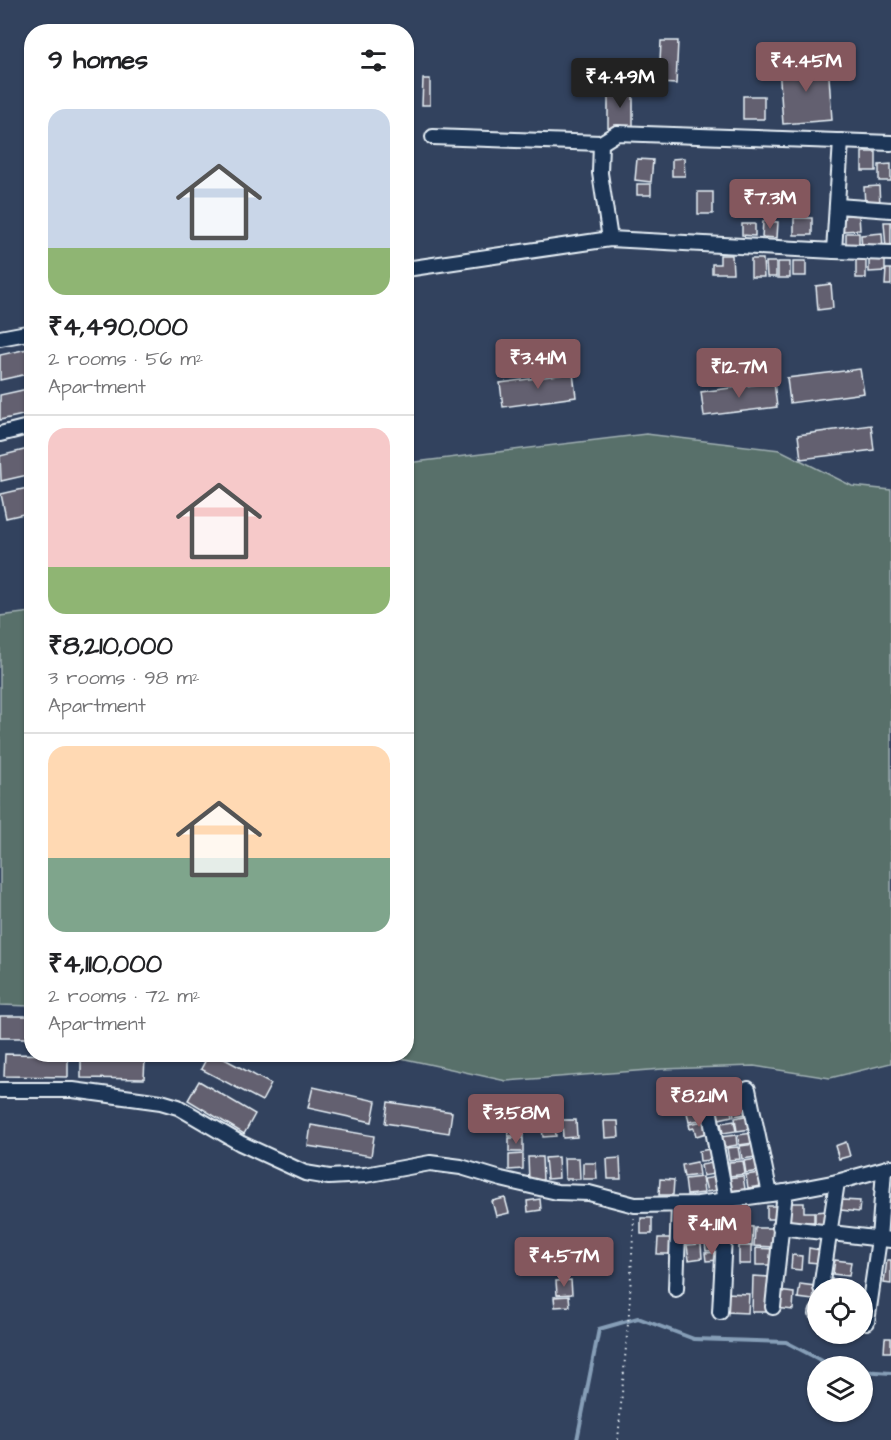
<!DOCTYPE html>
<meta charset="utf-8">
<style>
:root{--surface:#fff;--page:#f2f2f2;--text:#202124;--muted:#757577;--line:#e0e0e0;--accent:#84575d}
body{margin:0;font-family:"Architects Daughter",sans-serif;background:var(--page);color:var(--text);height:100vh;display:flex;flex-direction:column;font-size:22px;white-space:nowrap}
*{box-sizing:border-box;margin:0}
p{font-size:20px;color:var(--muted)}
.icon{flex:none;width:33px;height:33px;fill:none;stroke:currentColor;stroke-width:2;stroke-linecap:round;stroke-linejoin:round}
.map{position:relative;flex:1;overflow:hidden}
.panel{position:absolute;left:24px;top:24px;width:390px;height:1038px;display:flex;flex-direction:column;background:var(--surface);border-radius:24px;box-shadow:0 2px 4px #0004}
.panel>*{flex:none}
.buttons{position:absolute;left:807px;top:1278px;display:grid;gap:12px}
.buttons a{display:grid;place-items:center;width:66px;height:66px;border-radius:50%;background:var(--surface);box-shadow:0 2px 4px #0004;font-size:30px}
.price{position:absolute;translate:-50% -51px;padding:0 14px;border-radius:6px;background:var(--accent);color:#fff;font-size:20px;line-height:39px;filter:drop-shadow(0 2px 3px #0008)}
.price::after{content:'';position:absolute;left:50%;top:36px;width:18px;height:14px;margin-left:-9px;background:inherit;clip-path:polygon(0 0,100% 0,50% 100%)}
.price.current{background:#222;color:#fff}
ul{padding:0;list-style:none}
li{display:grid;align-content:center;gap:12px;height:318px;padding:0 24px}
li+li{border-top:2px solid var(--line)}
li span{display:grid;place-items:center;height:186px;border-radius:18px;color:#555}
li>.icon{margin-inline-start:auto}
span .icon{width:108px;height:108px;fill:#fffc;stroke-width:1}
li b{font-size:26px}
h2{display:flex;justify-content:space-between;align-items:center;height:72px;padding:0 24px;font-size:26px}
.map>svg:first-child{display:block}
</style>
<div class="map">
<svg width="891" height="1440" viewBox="0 0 891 1440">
<rect width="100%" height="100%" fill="#32425e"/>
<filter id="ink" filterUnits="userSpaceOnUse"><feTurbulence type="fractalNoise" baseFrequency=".0167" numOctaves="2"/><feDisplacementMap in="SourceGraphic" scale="12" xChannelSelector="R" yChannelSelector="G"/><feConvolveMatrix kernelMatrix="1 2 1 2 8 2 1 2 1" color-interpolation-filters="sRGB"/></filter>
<g filter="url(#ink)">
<g fill="#586f6b" stroke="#a0b0b2" stroke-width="1.5">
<polygon points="646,434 780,450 852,486 891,490 891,1063 830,1078 754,1066 662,1069 506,1081 387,1055 406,1054 407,466 415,462"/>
<polygon points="31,612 31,1006 0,1005 0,616"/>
</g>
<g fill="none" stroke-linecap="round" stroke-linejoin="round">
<g stroke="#869eb7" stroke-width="4">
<polyline points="862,1371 891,1373"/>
<polyline points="577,1440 599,1329 638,1318 694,1339 786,1342 832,1366"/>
</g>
</g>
<g fill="#64616f" stroke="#e8f1f8" stroke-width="1.5">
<polygon points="661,41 678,41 676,84 659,83"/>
<polygon points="828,62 832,120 783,124 779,66"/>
<polygon points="423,79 430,79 430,105 422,105"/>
<rect x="608" y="88" width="25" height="43"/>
<rect x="743" y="96" width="21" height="23"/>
<rect x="862" y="152" width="14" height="19"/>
<polygon points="684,158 685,176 672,176 672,159"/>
<polygon points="637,159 653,160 651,182 635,180"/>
<polygon points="891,164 891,181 879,181 879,165"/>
<rect x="637" y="184" width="14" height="11"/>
<polygon points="879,186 880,205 865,205 864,187"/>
<rect x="698" y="192" width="15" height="22"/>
<polygon points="843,215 859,215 860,230 843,231"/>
<rect x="794" y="218" width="18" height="17"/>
<polygon points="763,221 778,222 777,238 762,237"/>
<polygon points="884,222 891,222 891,248 886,248"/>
<polygon points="742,224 755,224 755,236 742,235"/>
<polygon points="846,233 859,233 859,246 846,247"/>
<polygon points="882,233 883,248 862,249 861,235"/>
<polygon points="720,255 732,255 733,273 712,273 712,264 720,264"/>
<rect x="856" y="257" width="10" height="21"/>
<polygon points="869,258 885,258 885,271 869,272"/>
<polygon points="751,259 763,259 764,277 751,277"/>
<rect x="793" y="261" width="13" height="15"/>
<polygon points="766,262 776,262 776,277 767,277"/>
<rect x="778" y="262" width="12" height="16"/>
<polygon points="886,269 891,269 891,285 885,285"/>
<polygon points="831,284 833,308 818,310 816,286"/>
<polygon points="32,348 32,373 0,380 0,355"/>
<polygon points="860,369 864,393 790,403 787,378"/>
<polygon points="573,373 576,397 503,407 500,383"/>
<polygon points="774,382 777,407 704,416 701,392"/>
<polygon points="32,388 32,413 0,420 0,395"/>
<polygon points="871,425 874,450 801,459 798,435"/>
<polygon points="32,448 32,474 1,481 0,456"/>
<polygon points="32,487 32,512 6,518 1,494"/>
<rect x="0" y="1016" width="32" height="22"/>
<polygon points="5,1054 68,1055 68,1077 4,1076"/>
<polygon points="209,1054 215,1054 271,1084 262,1101 201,1069"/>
<polygon points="81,1056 145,1057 144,1079 81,1078"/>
<polygon points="199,1081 255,1114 244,1134 188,1100"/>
<polygon points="727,1086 729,1100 716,1102 714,1088"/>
<polygon points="313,1087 376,1101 372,1122 308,1108"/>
<polygon points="745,1090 747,1101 732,1103 731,1092"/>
<polygon points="388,1102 452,1112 449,1133 385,1123"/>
<polygon points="729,1102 732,1116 719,1119 716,1105"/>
<polygon points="745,1102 747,1114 734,1116 732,1104"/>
<polygon points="701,1105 704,1119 689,1122 686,1108"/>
<polygon points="521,1106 522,1120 508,1120 507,1107"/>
<polygon points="749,1115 751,1129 737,1131 735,1118"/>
<polygon points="538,1116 539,1129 526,1130 525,1117"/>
<polygon points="562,1120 576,1120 577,1137 563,1138"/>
<polygon points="604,1121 618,1121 619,1137 605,1138"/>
<polygon points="704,1121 707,1133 696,1136 694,1128 690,1129 689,1124"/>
<polygon points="734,1121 736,1131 723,1133 721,1123"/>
<polygon points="507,1122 522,1122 523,1136 508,1136"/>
<polygon points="311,1125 374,1136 371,1156 308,1146"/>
<polygon points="555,1127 556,1136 543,1137 542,1128"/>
<polygon points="752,1133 753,1143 739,1145 738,1135"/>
<polygon points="736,1135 737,1145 721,1148 720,1137"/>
<rect x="509" y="1138" width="14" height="14"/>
<polygon points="846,1142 850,1156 839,1159 835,1146"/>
<polygon points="755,1144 756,1157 742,1159 740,1146"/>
<polygon points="738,1147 740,1159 729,1160 727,1148"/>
<polygon points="710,1149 711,1160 700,1161 699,1151"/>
<polygon points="523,1154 523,1169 509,1170 509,1155"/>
<polygon points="528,1157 542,1157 543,1180 529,1181"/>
<polygon points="558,1157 559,1178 547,1179 545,1158"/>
<polygon points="564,1158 579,1158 580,1179 565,1179"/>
<polygon points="620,1158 621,1179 608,1179 607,1159"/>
<polygon points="757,1159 759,1171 746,1173 744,1161"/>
<polygon points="743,1161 745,1174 730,1176 729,1162"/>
<polygon points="697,1162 699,1175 684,1177 682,1165"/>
<polygon points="583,1163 596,1163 597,1179 583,1179"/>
<polygon points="712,1163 714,1174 703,1176 701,1165"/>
<polygon points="759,1173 761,1186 748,1188 746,1175"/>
<polygon points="743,1176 745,1189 729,1191 727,1178"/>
<polygon points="702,1177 704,1193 687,1195 685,1179"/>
<polygon points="715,1177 718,1190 707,1192 704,1179"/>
<polygon points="660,1179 674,1180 673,1195 659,1195"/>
<polygon points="505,1198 509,1213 496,1216 492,1201"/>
<polygon points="540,1199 541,1210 528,1212 527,1201"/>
<polygon points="842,1200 860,1201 859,1212 841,1210"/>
<polygon points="787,1203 804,1203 804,1212 814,1212 814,1222 788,1222"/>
<rect x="767" y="1206" width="9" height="13"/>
<polygon points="827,1211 827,1224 815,1224 815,1212"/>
<rect x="641" y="1218" width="11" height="16"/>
<polygon points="700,1219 702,1233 688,1234 686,1221"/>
<polygon points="740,1226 753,1227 752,1246 739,1245"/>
<polygon points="755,1228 773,1228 772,1247 754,1246"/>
<polygon points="704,1234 719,1234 720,1250 706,1251"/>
<polygon points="658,1238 673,1238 672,1254 657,1254"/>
<polygon points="701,1244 702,1258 689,1260 687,1245"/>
<rect x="739" y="1246" width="12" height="18"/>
<polygon points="756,1248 773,1249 772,1265 756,1265"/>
<polygon points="809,1248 820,1250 819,1263 808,1262"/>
<polygon points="718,1252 719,1260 706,1261 705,1253"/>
<polygon points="792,1255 802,1256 801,1270 791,1269"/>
<polygon points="835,1260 851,1262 849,1276 833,1274"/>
<polygon points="887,1260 891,1260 891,1284 884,1283"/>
<polygon points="753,1276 769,1277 768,1312 752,1312"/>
<polygon points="831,1279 849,1281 848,1288 831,1288"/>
<polygon points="571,1280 572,1294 557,1295 556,1281"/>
<polygon points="800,1284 815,1286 813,1300 798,1298"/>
<polygon points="778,1291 794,1293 793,1310 777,1308"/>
<polygon points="726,1293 749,1294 748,1313 726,1312"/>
<polygon points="569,1296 570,1306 555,1307 554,1297"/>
<polygon points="885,1338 891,1338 891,1352 884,1352"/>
</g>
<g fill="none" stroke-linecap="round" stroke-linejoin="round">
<defs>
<g id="street">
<polyline points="433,137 601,143"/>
<polyline points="838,206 891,210"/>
<polyline points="610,239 600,173 601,143 617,133 891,143"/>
<polyline points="834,251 891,253"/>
<polyline points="406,269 610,239 834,251 841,141"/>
<polyline points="0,338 32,332"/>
<polyline points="0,434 32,426"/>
<polyline points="748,1089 770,1194"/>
<polyline points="0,1090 73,1090 161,1102 178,1107 240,1143 305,1173 329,1177 365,1175 430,1163 461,1167 501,1179 557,1192 589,1193 635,1205 698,1204 785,1192 837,1182 891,1167"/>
<polyline points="708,1103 726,1200 720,1312"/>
<polyline points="780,1227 891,1240"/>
<polyline points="821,1288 837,1182"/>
<polyline points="676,1289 679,1205"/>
<polyline points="773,1307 785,1192"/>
<polyline points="817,1314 818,1311"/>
<polyline points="867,1322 879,1239 884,1170"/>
</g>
</defs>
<use href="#street" stroke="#e8f1f8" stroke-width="18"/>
<polyline stroke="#e8f1f8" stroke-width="2" stroke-dasharray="1.5 4.5" stroke-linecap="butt" points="618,1440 629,1312 634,1218"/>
<use href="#street" stroke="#1d3557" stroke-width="14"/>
</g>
</g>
</svg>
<div class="buttons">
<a><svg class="icon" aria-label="locate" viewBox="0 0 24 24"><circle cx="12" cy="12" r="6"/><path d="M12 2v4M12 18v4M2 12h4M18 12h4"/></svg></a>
<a><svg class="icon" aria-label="layers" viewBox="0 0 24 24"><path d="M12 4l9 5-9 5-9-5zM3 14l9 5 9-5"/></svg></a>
</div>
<b class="price" style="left:806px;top:93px">₹4.45M</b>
<b class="price current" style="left:620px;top:109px">₹4.49M</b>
<b class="price" style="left:770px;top:230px">₹7.3M</b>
<b class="price" style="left:538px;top:390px">₹3.41M</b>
<b class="price" style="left:739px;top:399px">₹12.7M</b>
<b class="price" style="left:699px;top:1128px">₹8.21M</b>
<b class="price" style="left:516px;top:1145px">₹3.58M</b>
<b class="price" style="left:712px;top:1256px">₹4.11M</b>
<b class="price" style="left:564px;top:1288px">₹4.57M</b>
<section class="panel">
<h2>9 homes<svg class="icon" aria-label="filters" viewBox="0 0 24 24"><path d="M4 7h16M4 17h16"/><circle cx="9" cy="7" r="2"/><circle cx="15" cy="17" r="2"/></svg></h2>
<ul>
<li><span style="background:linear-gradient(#c9d6e8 75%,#8fb573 0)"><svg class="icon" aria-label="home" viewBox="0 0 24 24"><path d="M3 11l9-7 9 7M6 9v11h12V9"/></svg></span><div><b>₹4,490,000</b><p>2 rooms · 56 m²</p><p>Apartment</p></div></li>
<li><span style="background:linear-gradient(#f6c9c9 75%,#8fb573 0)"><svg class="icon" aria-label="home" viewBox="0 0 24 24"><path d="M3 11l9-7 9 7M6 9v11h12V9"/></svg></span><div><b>₹8,210,000</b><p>3 rooms · 98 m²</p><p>Apartment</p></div></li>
<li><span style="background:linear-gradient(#ffd9b3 60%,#7fa58c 0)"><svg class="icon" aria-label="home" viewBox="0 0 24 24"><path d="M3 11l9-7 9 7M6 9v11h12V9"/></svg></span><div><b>₹4,110,000</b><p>2 rooms · 72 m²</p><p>Apartment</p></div></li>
</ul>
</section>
</div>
